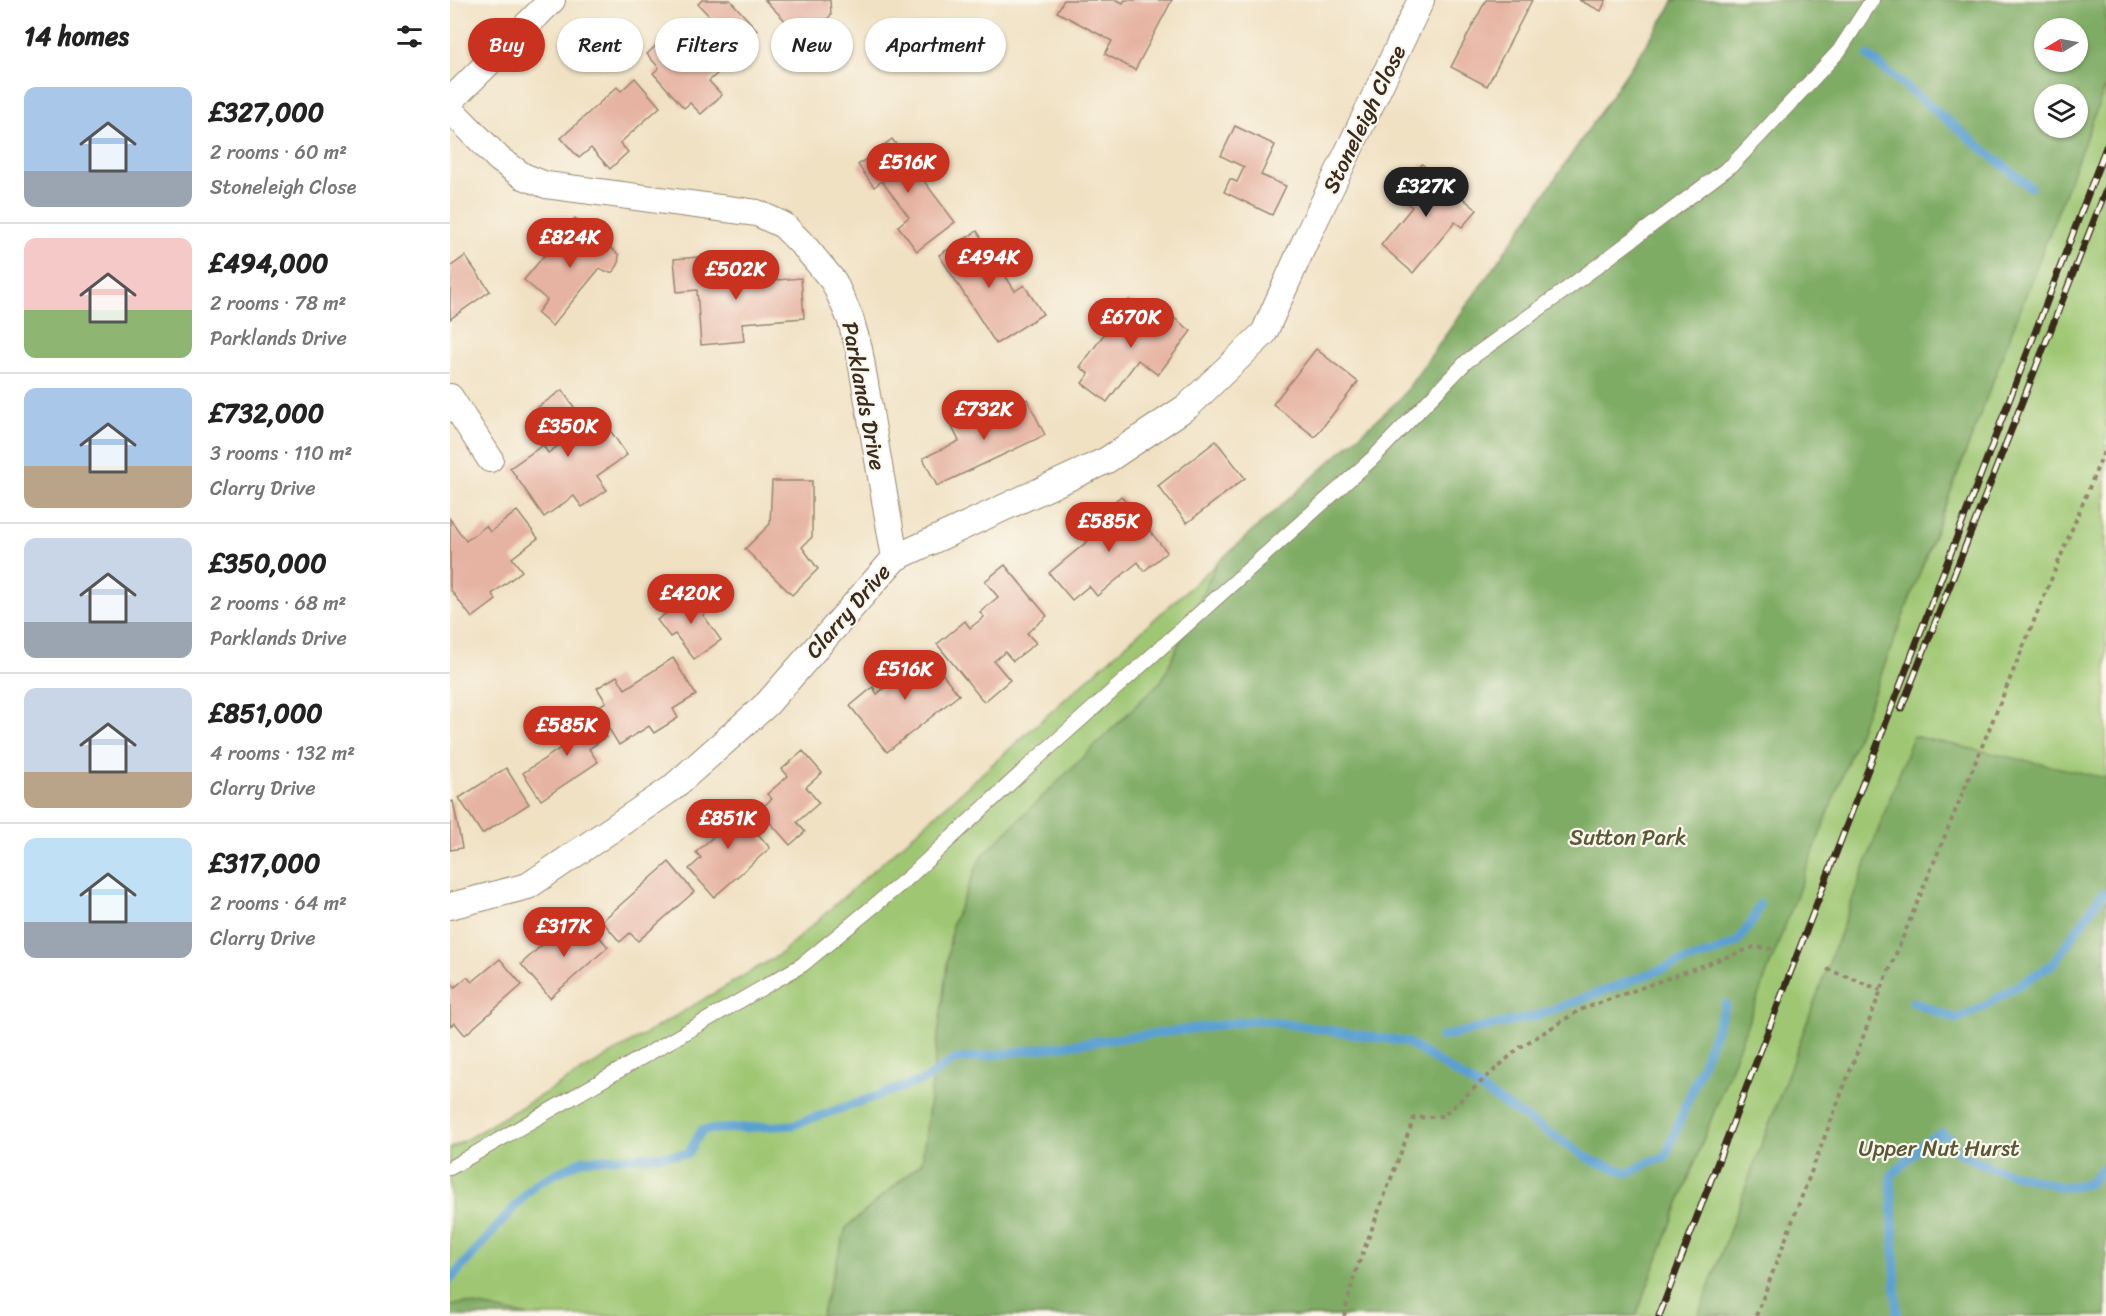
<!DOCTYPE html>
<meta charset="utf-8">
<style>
:root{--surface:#fff;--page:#f6f6f6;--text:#222;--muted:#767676;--line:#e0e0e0;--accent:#c8321e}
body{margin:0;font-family:Sriracha,sans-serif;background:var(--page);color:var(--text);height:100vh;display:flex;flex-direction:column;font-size:22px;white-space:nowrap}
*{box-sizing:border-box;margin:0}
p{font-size:20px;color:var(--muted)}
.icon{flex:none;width:33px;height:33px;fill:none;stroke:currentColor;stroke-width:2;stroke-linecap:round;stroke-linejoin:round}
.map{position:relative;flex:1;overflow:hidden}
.sheet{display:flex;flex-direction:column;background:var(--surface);width:450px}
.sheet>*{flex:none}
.top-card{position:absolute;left:18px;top:18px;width:570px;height:54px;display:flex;gap:12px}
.needle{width:39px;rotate:260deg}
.tools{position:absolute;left:1584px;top:18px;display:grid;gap:12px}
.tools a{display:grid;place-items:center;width:54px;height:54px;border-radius:50%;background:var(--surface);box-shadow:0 2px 4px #0004;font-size:30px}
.price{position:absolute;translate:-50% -51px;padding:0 14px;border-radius:21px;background:var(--accent);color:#fff;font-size:20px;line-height:39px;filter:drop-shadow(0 2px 3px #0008)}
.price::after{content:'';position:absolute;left:50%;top:36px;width:18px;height:14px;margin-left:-9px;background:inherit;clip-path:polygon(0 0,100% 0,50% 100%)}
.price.on{background:#222;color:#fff}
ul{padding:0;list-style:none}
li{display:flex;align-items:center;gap:18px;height:150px;padding:0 24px}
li+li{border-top:2px solid var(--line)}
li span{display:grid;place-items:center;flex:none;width:168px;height:120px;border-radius:12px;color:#555}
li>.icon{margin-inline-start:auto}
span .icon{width:72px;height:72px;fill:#fffc;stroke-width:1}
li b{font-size:26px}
h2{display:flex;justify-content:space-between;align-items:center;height:72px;padding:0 24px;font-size:26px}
.chip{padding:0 21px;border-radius:27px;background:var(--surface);box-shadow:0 2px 4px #0004;font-size:21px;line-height:54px}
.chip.on{background:var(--accent);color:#fff}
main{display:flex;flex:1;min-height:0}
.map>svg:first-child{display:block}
</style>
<main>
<section class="sheet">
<h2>14 homes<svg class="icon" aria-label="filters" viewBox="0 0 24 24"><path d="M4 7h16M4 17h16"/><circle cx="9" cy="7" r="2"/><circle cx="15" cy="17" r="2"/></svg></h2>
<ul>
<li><span style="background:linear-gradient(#a9c7e8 70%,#9aa5b1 0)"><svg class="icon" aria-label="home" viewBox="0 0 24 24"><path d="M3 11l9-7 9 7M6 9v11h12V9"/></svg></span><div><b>£327,000</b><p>2 rooms · 60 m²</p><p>Stoneleigh Close</p></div></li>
<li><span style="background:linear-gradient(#f6c9c9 60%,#8fb573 0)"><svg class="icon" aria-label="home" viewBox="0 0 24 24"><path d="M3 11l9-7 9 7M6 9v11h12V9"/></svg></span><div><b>£494,000</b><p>2 rooms · 78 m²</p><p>Parklands Drive</p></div></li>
<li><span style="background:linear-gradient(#a9c7e8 65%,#b9a48a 0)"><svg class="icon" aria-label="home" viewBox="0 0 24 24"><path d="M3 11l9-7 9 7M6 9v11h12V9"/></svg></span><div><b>£732,000</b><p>3 rooms · 110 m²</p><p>Clarry Drive</p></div></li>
<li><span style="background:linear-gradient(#c9d6e8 70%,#9aa5b1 0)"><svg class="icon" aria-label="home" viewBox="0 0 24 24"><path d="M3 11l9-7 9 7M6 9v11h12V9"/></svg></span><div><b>£350,000</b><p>2 rooms · 68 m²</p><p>Parklands Drive</p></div></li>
<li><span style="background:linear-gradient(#c9d6e8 70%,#b9a48a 0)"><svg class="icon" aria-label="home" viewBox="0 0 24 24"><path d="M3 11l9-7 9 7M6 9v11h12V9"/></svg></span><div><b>£851,000</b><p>4 rooms · 132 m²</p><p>Clarry Drive</p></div></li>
<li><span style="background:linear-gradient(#bfe0f5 70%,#9aa5b1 0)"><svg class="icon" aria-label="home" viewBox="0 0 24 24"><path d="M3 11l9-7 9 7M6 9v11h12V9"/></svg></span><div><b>£317,000</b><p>2 rooms · 64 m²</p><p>Clarry Drive</p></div></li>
</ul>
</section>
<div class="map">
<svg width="1656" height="1316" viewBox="0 0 1656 1316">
<rect width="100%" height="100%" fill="#fbf7ec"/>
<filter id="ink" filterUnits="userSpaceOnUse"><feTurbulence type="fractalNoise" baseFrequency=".0167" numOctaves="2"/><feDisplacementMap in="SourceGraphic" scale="12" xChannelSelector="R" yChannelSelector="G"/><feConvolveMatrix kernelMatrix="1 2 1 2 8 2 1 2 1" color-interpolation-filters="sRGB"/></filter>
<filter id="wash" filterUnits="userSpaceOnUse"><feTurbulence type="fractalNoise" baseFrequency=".008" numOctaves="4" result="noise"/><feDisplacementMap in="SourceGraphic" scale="24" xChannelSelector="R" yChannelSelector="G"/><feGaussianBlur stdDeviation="1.35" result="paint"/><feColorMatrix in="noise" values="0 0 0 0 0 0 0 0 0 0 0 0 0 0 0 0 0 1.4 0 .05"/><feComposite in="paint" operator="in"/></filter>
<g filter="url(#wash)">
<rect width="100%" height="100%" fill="#f0e1c3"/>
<path fill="#9fc773" stroke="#6d7848" stroke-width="1.5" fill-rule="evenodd" d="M1224,0h432v1316h-1656v-167l329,-194 622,-556 127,-180 138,-204zM1594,28h34v34h-34zM1594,94h34v34h-34z"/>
<g fill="#7fac65" stroke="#5d6b42" stroke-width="1.5" fill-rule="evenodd">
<path d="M1224,0h432v85l-470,1231h-815l25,-88 76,-66 30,-237 29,-68 181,-177 54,-116 185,-166 127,-179 138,-204zM1594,28h34v34h-34zM1594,94h34v34h-34z"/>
<polygon points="1463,736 1656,778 1656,1316 1248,1316"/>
<polygon points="14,1303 79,1316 0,1316 0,1306"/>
</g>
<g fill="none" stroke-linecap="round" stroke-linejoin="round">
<g stroke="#5ca0d1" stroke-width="9">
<polyline points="1418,56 1580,187"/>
<polyline points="1463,1002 1506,1019 1531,1008 1603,964 1652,894 1656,893"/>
<polyline points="991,1037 1086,1016 1231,962 1263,953 1287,942 1302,922 1310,904"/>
<polyline points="0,1280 85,1184 133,1160 238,1154 252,1130 343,1125 476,1079 504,1060 809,1020 957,1042 1143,1161 1179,1173 1201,1161 1215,1158 1276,1004"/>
<polyline points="1447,1316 1441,1176 1475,1142 1492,1133 1499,1138 1508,1153 1542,1168 1612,1187 1638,1184 1656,1165"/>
</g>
</g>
<g id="blocks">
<g fill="#e6b2a1">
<polygon points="252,0 280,0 307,30 292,44 301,54 285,69 279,63 259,81 272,95 251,114 240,103 234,108 203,73 209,68 197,54 214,38 226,52 263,20 248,4"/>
<polygon points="315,0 380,0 381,15 355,41"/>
<polygon points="614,0 667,0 673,3 675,0 722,0 685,70 655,54 662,41 607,12"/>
<polygon points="1036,0 1082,0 1037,86 1001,67"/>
<polygon points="1129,0 1156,0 1151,11"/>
<polygon points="185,78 210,107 170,143 178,152 160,169 141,148 129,158 111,138 167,87 171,91"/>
<polygon points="785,126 825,145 811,175 836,186 822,215 774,192 780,179 787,182 794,167 771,156"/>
<polygon points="442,139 505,222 467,251 448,226 459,217 432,181 424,187 408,165"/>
<polygon points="972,164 1027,210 1012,227 1005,222 963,273 931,245 962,207 947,194"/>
<polygon points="125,218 169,255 168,265 163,272 155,272 150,268 102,326 87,313 97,300 74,280"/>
<polygon points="527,231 565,291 574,285 593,314 546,344 489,255"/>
<polygon points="15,256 40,291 0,319 0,267"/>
<polygon points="261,256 264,285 351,278 354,318 292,323 294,341 251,345 247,290 227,292 224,259"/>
<polygon points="679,300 713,325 720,315 741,331 708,375 688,360 657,402 632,383 639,374 630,367"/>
<polygon points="866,349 908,382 865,437 823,404"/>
<polygon points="112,390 135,423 149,414 177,455 147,476 157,490 132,507 124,496 94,517 60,468 93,445 98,453 108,446 84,410"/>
<polygon points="577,399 595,435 487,486 473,458 509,441 501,425 538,408 542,416"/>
<polygon points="766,441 795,478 737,523 708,486"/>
<polygon points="322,481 362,481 362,537 352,547 368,569 342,595 295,549 320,524"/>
<polygon points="671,496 717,552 694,571 688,562 647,596 639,586 622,600 599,573 656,526 648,515"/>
<polygon points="67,511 88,538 62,558 72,571 42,594 46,600 22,618 0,589 0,519 16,541 36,526 40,532"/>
<polygon points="555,565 597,616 577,633 586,643 563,661 555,652 544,661 560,680 534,702 487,644 515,621 520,628 534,617 530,612 548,597 535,581"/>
<polygon points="248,590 262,609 253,615 271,640 244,659 225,634 220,637 207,620"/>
<polygon points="476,653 509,695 437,752 400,706 423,687 427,694 440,683 434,676 455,659 460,665"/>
<polygon points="223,658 246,695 223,709 228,718 204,733 199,726 169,745 146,708 156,702 147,688 167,676 175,689"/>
<polygon points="139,712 156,737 139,749 148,762 91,800 73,773 115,745 107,734"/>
<polygon points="353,751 372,773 356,787 369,803 347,822 355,832 340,845 309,810 322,799 317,794 338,776 332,769"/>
<polygon points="56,768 79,804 32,834 9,798"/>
<polygon points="279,800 320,848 264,897 239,869 251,858 246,852 270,831 258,818"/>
<polygon points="3,801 12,848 0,850 0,802"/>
<polygon points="219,862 244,892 188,941 180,933 170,942 152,921"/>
<polygon points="134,919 158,947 100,998 71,964 102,936 108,942"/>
<polygon points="50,959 72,985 15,1035 5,1023 0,1026 0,981 5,987 17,977 22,982"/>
</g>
</g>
</g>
<g filter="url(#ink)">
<use href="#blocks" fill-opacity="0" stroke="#968670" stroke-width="1.5"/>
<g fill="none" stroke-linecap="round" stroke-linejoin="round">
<defs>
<polyline id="lane" points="0,1168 352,965 459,877 582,763 922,459 1017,361 1114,291 1282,165 1389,51 1422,0"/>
<g id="street">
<polyline points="0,101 102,0"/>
<polyline points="0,109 49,159 73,176 96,185 307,213 333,225 355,247 384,282 400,318 409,349 445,558"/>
<polyline points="0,397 40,459"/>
<polyline points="0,906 78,886 221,789 317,704 445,558 657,460 738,406 814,333 857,237 971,0"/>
</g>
</defs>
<use href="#lane" stroke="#968670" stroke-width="16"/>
<use href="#street" stroke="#968670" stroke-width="28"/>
<g stroke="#968670" stroke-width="4" stroke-dasharray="4.5 4.5" stroke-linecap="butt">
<polyline points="1377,969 1431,990"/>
<polyline points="894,1316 904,1276 964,1118 993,1116 1069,1048 1130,1010 1304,947 1326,949"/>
<polyline points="1306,1316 1431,990 1656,447"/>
</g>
<use href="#lane" stroke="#fff" stroke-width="14"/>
<use href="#street" stroke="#fff" stroke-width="26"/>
<defs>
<g id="rail">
<polyline points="1451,709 1656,190"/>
<polyline points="1209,1316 1656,147"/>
</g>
</defs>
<use href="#rail" stroke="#3b2a1e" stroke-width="7"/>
<use href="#rail" stroke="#fbf7ec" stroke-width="4.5" stroke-dasharray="14" stroke-linecap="butt"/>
</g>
</g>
<g text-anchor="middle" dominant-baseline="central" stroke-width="4.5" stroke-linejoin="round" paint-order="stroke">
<g font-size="22" fill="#3b2a1e" stroke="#fbf7ec">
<text transform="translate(914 119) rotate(-64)">Stoneleigh Close</text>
<text transform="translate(414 396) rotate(79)">Parklands Drive</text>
<text transform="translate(398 611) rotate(-49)">Clarry Drive</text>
</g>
<g font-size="22" fill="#595938" stroke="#fbf7ec">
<text x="1178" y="837">Sutton Park</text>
<text x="1489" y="1148">Upper Nut Hurst</text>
</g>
</g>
</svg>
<div class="tools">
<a><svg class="needle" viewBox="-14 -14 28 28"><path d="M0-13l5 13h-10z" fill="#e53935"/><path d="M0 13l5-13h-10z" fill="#767676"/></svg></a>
<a><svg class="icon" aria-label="layers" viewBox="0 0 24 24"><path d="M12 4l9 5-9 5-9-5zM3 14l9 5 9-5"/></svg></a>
</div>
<b class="price" style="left:458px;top:194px">£516K</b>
<b class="price on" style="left:976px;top:218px">£327K</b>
<b class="price" style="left:120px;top:269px">£824K</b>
<b class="price" style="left:539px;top:289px">£494K</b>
<b class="price" style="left:286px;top:301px">£502K</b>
<b class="price" style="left:681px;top:349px">£670K</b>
<b class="price" style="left:534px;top:441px">£732K</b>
<b class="price" style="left:118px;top:458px">£350K</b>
<b class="price" style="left:659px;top:553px">£585K</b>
<b class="price" style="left:241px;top:625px">£420K</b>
<b class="price" style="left:455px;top:701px">£516K</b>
<b class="price" style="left:117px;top:757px">£585K</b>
<b class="price" style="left:278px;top:850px">£851K</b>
<b class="price" style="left:114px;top:958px">£317K</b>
<div class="top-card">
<a class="chip on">Buy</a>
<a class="chip">Rent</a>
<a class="chip">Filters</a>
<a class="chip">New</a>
<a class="chip">Apartment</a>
</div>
</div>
</main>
